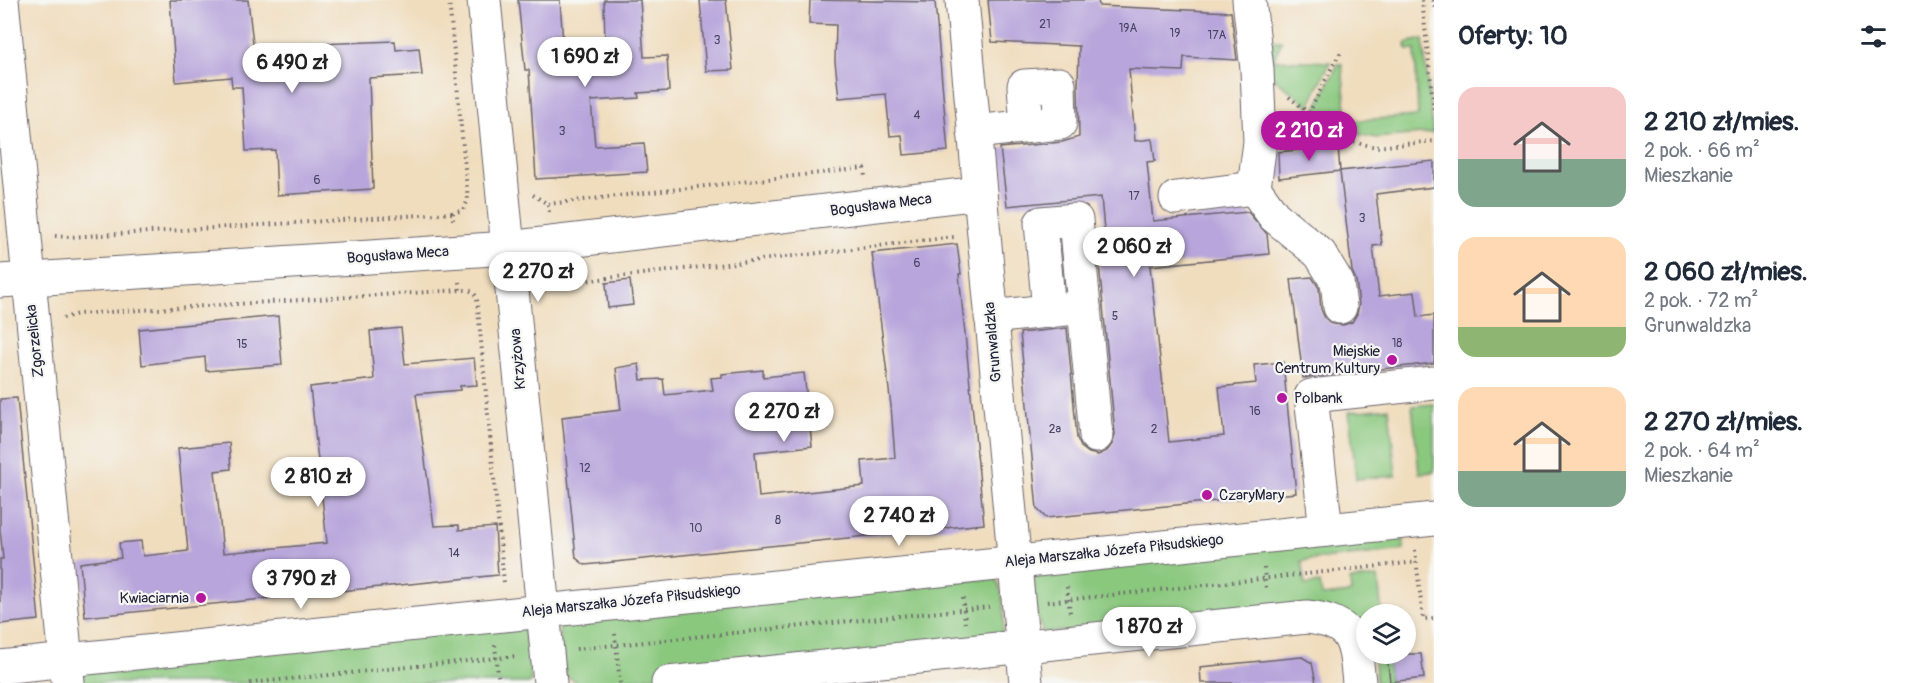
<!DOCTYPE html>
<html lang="pl">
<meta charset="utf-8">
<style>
:root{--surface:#fff;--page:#f2f2f3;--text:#1f2937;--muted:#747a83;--accent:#b5179e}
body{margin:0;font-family:Pangolin,sans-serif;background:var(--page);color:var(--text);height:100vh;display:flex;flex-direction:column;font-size:22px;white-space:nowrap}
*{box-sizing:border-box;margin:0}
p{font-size:20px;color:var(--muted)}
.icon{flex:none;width:33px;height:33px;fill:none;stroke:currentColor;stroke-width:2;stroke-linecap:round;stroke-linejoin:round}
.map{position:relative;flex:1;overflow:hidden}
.side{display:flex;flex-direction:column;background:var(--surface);width:480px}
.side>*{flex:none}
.fabs{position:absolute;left:1356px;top:604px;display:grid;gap:12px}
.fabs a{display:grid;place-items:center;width:60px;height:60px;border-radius:50%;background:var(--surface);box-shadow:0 3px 9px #0003;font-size:30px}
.price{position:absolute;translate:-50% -51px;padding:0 14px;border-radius:21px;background:#fff;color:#222;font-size:20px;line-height:39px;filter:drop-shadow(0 2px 3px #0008)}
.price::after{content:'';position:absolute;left:50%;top:36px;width:18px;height:14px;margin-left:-9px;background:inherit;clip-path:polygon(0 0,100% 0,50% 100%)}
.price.selected{background:var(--accent);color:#fff}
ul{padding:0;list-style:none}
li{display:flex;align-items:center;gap:18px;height:150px;padding:0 24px}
li span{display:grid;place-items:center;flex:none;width:168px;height:120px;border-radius:18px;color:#555}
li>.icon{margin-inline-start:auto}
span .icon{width:72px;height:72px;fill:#fffc;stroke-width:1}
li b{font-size:26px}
h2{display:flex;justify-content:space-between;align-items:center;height:72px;padding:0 24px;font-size:26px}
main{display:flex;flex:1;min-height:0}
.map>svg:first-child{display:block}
</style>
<main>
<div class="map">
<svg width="1434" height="683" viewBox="0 0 1434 683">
<rect width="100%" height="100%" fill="#f6f6f2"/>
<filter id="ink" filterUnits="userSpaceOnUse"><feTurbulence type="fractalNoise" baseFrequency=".0167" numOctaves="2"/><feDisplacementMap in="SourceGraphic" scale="12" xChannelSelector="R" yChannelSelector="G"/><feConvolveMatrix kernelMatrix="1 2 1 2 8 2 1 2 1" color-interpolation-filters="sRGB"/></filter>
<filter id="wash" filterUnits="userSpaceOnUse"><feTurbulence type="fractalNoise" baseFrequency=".008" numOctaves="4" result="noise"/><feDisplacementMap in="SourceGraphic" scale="24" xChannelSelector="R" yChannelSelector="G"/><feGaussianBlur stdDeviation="1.35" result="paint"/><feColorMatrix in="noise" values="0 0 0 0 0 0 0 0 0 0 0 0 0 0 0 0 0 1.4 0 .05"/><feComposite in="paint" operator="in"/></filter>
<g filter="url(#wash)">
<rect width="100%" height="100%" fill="#f0ddbe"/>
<g fill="#8ac87e" stroke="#56755c" stroke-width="1.5">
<polygon points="1423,39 1433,133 1376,138 1327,127 1315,111 1338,64 1342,64 1347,121 1418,116 1415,50 1408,50 1406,46 1407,43"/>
<polygon points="1276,41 1282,41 1273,60 1330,62 1309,106 1266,72 1268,44"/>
<polygon points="1434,404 1434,472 1419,473 1412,406"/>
<polygon points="1389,408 1396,476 1356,479 1349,412"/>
<path d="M1403,532l1,18 -102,11 3,24 15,-2 2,13 29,-3 -1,-13 28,-3 4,38h-16v20l-7,-11 -316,8c-9,-15 -12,-42 -7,-59z"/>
<path d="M995,578c9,14 11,42 6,58l-35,8 -375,39h-13l-13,-8 -6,-46 13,-13z"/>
<polygon points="520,625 525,633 531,680 529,683 82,683 84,668"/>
<polygon points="1373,654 1387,654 1390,683 1376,683"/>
</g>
<g id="blocks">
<g fill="#b7a5db">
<polygon points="170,0 248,0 254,52 317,50 317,44 395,41 396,50 419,48 422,75 369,78 373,189 277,195 275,150 246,151 242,87 232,87 231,77 176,82"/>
<polygon points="518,0 560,0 563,43 605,43 604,0 640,0 644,57 667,56 669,91 638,93 639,98 591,101 595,146 644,143 647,172 536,179 529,70 525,70"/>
<polygon points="700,0 726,0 733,70 706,71"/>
<polygon points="810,0 935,2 948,151 904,155 902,135 890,136 886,94 839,98 835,61 836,25 809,24"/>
<polygon points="988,0 1098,0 1099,6 1231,12 1237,60 1184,57 1183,71 1129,69 1135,141 1152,139 1155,161 1147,162 1153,221 1248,212 1267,234 1269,254 1150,266 1169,442 1224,436 1219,387 1256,383 1254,365 1283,362 1296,493 1046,518 1037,509 1020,333 1067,328 1077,438 1081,447 1089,453 1098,455 1107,451 1113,443 1115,434 1097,242 1105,241 1101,197 1007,206 1000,148 1062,142 1079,137 1078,86 1079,46 992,42"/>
<polygon points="1338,146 1340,171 1279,178 1278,152"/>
<polygon points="1434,161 1434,187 1376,194 1382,245 1373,246 1379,296 1415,292 1418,317 1434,315 1434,363 1303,378 1291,279 1312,277 1319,288 1321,309 1325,318 1332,324 1343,325 1352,322 1357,314 1359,305 1356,280 1352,271 1340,171"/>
<polygon points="957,244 961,274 959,274 984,524 585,565 576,558 562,417 621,410 616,368 639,364 641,380 663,379 665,395 713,390 711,378 722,377 722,374 763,370 763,377 804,373 812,446 755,452 759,497 864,486 862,461 895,458 891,406 872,253"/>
<polygon points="630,280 633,305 608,308 606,283"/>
<polygon points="278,316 282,365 206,371 205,357 142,365 139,329"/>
<polygon points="401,328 405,364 474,358 477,385 460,386 460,390 416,394 434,526 459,525 459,530 495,527 498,575 85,617 80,563 121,558 119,543 141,541 143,556 188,551 178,448 229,443 231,469 215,471 223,553 327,543 310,387 374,379 370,331"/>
<polygon points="17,398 39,620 0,624 0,559 3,559 0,529 0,399"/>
<polygon points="1387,654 1421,654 1424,678 1390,682"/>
<polygon points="1302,657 1312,663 1316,683 1201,683 1200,667"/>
</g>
</g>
</g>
<g filter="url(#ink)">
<use href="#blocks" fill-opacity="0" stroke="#6a6369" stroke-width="1.5"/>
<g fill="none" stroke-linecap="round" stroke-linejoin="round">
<defs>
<g id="minor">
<polyline points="2,0 68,682"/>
<polyline points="484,0 550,683"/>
<polyline points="962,0 1026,683"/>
<polyline points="1249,0 1257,69 1260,142 1254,188 1274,216 1320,254 1337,282 1340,307"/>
<polyline points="974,132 1060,123 1059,84 1024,86 1027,126"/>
<polyline points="1176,198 1254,188"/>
<polyline points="0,281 508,248 980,193"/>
<polyline points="1049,311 1041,223 1076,220 1084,307"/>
<polyline points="991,317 1084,307 1096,436"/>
<polyline points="1326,530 1311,396 1434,383"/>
<polyline points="0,667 1434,519"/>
<path d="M668,683l639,-66c47,5 48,24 52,66"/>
</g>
</defs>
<use href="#minor" stroke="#6a6369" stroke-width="35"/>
<g stroke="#6a6369" stroke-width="4" stroke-dasharray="1.5 4.5" stroke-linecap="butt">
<polyline points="449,0 468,200 463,210 453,213 453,221"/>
<polyline points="1422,0 1434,111"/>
<polyline points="1433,0 1434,8"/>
<polyline points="1289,97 1309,113 1323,136 1376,147 1434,141"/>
<polyline points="1309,113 1333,65 1341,52"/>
<polyline points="533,195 548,204 549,212"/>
<polyline points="548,204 864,168 865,176"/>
<polyline points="55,236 70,237 453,213"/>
<path d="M459,282l1,8c9,0 14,0 17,9l27,284"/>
<polyline points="541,286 954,237"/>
<polyline points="63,318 78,314 460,290"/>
<polyline points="1415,550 1423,619 1434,618"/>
<polyline points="1264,568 1266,590"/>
<polyline points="1067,587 1070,613"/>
<polyline points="963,598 965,623"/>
<polyline points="1047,602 1417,562"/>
<polyline points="615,634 620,683"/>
<polyline points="495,645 499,683"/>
<polyline points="576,649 989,607"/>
<polyline points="250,683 517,656"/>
</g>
<use href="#minor" stroke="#fff" stroke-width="33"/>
</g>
</g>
<g fill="#b5179e" stroke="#f6f6f2" stroke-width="2">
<circle cx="1392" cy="360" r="6"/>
<circle cx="1282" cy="398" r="6"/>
<circle cx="1207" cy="495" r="6"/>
<circle cx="201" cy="598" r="6"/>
</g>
<g text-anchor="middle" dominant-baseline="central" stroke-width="4.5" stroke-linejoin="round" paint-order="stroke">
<g font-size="12" fill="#474363">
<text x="1045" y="24">21</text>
<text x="1128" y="28">19A</text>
<text x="1175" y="33">19</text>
<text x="1217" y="35">17A</text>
<text x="717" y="40">3</text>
<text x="917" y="115">4</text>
<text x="562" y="131">3</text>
<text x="317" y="180">6</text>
<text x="1134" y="196">17</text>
<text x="1362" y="218">3</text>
<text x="917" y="263">6</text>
<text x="1115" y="316">5</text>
<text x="1397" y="343">18</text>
<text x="242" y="344">15</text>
<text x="1255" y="411">16</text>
<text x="1055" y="429">2a</text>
<text x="1154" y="429">2</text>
<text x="585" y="468">12</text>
<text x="778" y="520">8</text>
<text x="696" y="528">10</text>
<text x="454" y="553">14</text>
</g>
<g font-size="15" fill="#22223b" stroke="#f6f6f2">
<text transform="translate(881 205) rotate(-7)">Bogusława Meca</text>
<text transform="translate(398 255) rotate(-4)">Bogusława Meca</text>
<text transform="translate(35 341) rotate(-96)">Zgorzelicka</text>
<text transform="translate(993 342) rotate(-95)">Grunwaldzka</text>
<text transform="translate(518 359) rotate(-95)">Krzyżowa</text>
<text transform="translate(1114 551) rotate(-6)">Aleja Marszałka Józefa Piłsudskiego</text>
<text transform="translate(631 601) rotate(-6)">Aleja Marszałka Józefa Piłsudskiego</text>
</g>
<g font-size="15" fill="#22223b" stroke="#f6f6f2" text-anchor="end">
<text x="1380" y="351">Miejskie<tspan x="1380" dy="17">Centrum Kultury</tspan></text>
<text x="1294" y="398" text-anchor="start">Polbank</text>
<text x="1219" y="495" text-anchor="start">CzaryMary</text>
<text x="189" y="598">Kwiaciarnia</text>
</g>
</g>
</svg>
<div class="fabs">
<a><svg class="icon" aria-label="layers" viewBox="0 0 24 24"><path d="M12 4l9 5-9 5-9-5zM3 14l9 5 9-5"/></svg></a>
</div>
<b class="price" style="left:585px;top:88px">1 690 zł</b>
<b class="price" style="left:292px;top:94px">6 490 zł</b>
<b class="price selected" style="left:1309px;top:162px">2 210 zł</b>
<b class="price" style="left:1134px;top:278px">2 060 zł</b>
<b class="price" style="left:538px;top:303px">2 270 zł</b>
<b class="price" style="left:784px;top:443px">2 270 zł</b>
<b class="price" style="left:318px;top:508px">2 810 zł</b>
<b class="price" style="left:899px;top:547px">2 740 zł</b>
<b class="price" style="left:301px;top:610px">3 790 zł</b>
<b class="price" style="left:1149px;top:658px">1 870 zł</b>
</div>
<section class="side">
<h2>Oferty: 10<svg class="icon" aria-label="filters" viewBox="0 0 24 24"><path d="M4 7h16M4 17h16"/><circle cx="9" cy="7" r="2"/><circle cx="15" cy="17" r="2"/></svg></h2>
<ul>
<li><span style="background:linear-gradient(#f6c9c9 60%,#7fa58c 0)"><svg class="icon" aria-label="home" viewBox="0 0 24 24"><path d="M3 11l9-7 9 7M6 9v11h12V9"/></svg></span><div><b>2 210 zł/mies.</b><p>2 pok. · 66 m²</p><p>Mieszkanie</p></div></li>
<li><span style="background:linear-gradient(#ffd9b3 75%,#8fb573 0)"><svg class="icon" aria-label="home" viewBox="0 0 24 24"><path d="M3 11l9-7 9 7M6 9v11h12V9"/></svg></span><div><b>2 060 zł/mies.</b><p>2 pok. · 72 m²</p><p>Grunwaldzka</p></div></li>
<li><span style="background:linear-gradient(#ffd9b3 70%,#7fa58c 0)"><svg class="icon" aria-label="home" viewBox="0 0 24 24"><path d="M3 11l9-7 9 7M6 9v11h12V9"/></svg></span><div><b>2 270 zł/mies.</b><p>2 pok. · 64 m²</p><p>Mieszkanie</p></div></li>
</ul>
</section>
</main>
